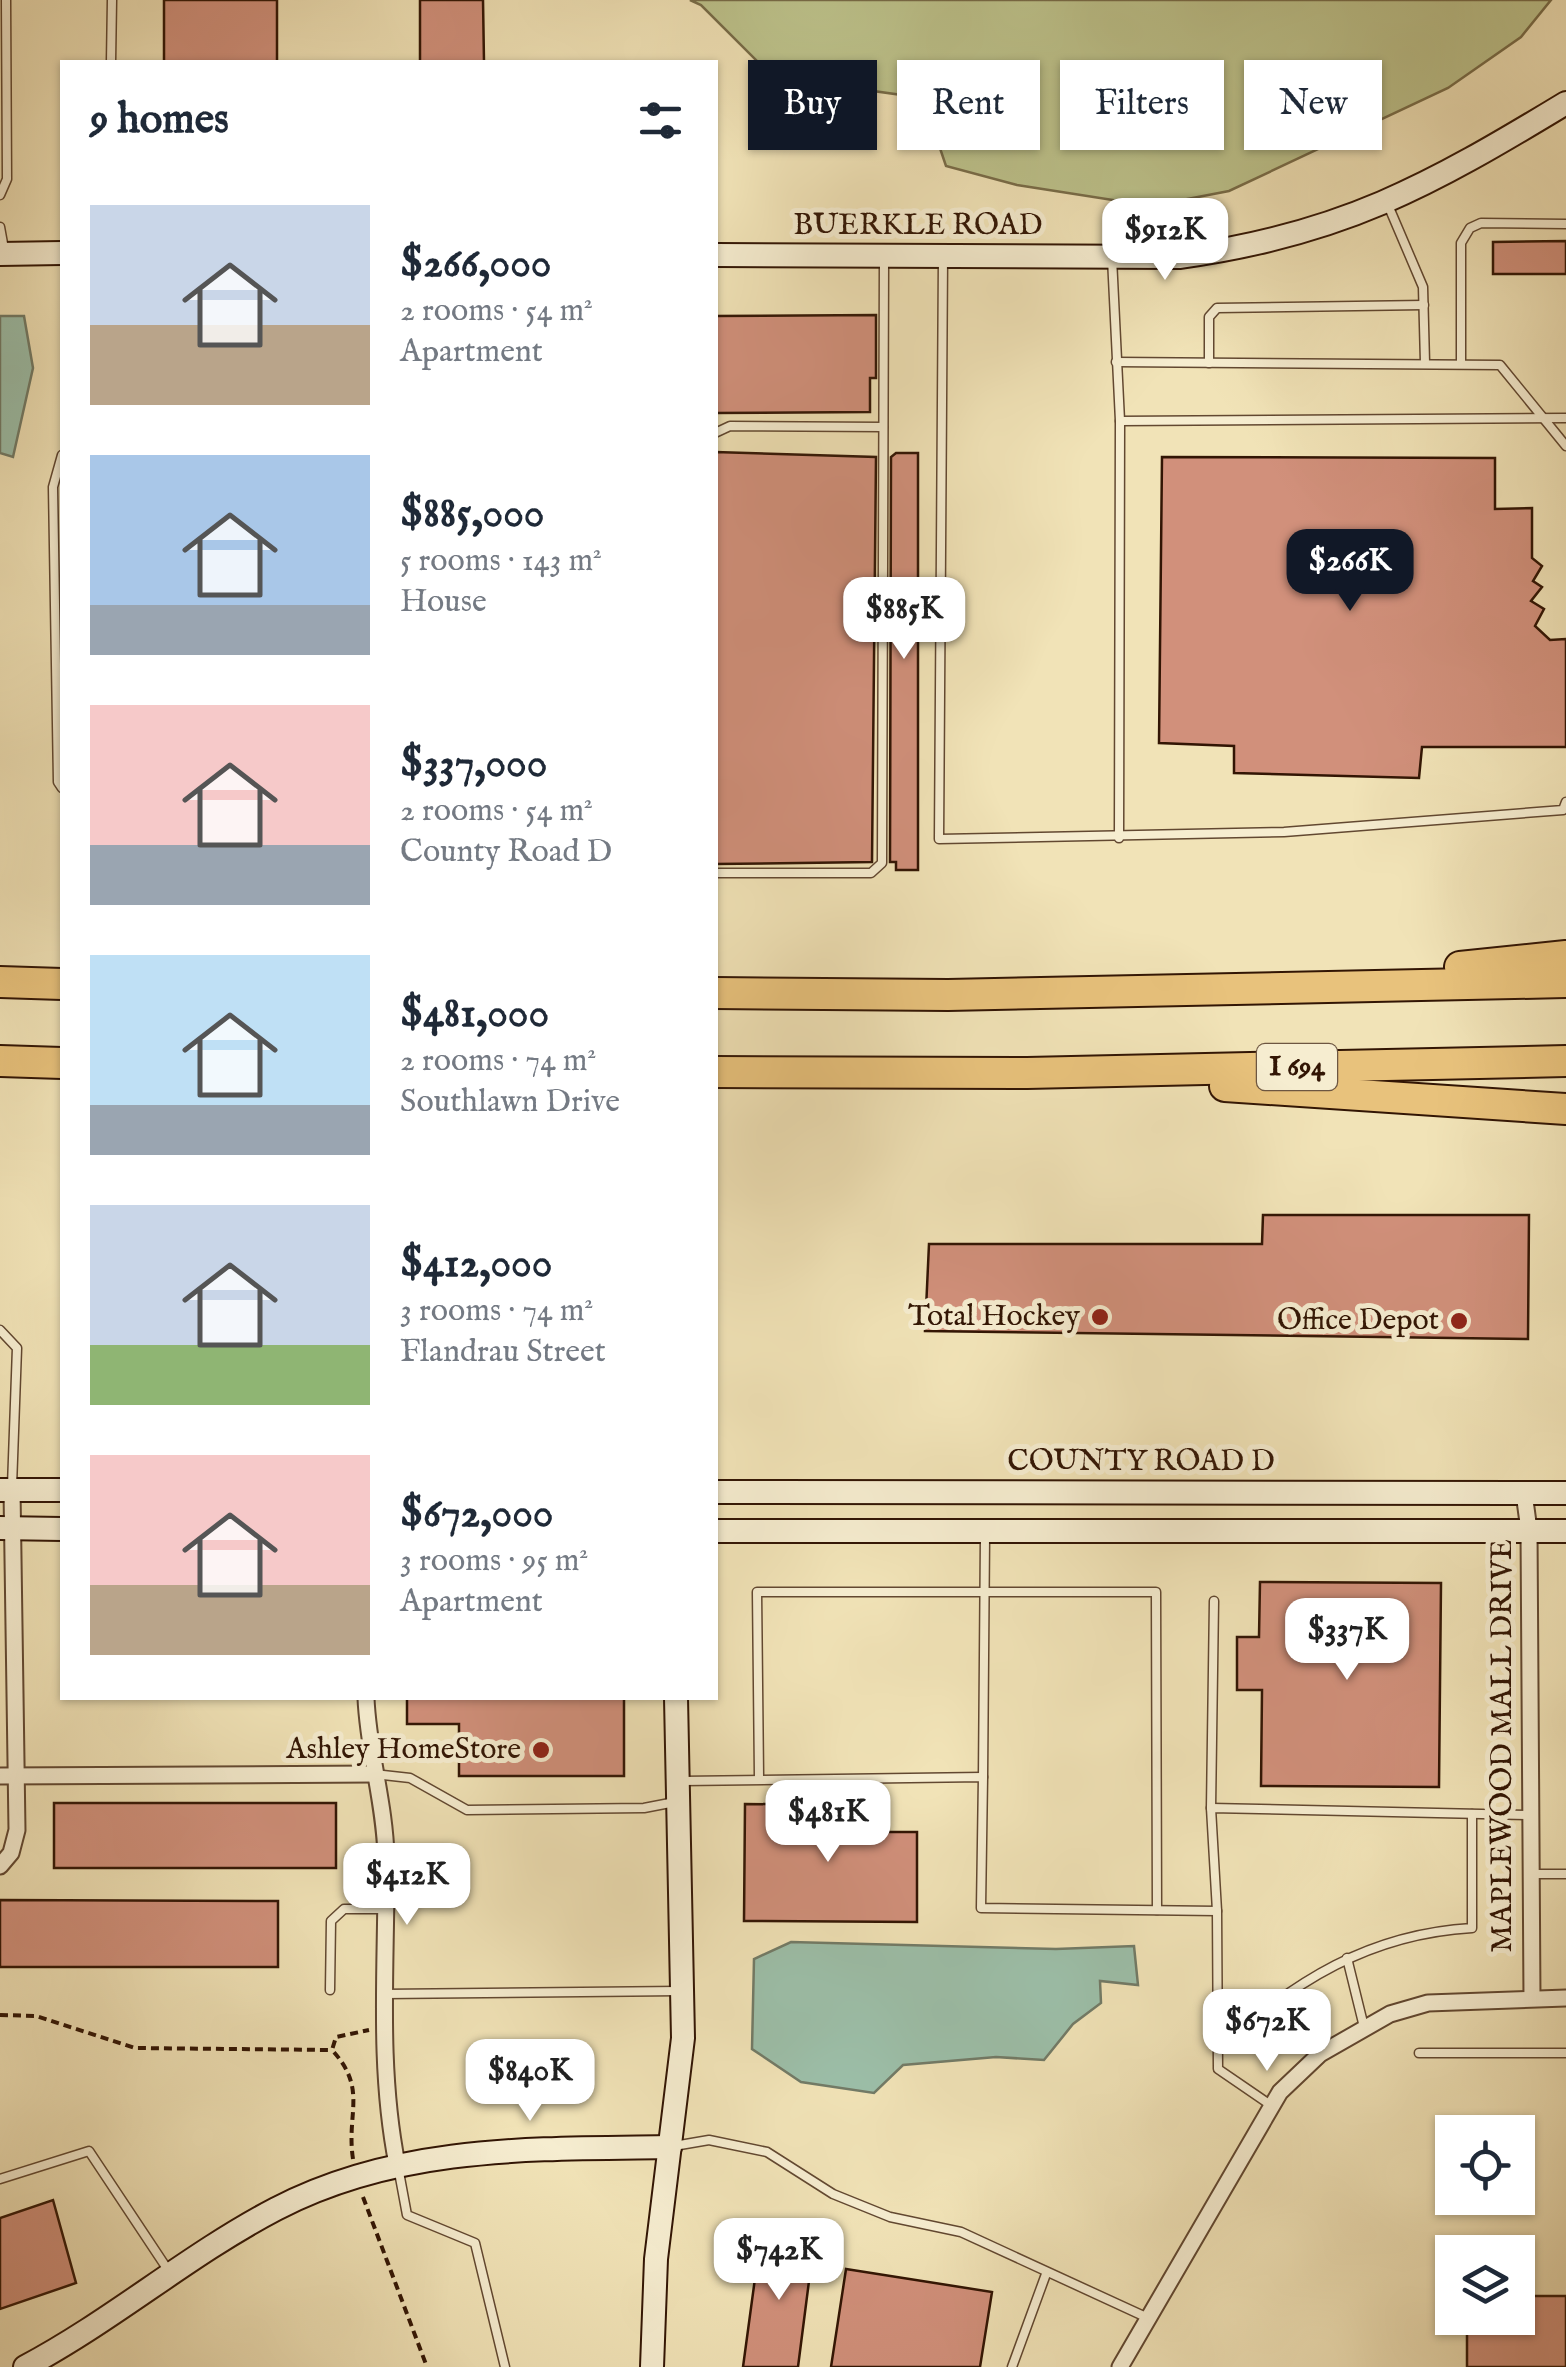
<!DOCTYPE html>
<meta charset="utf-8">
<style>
:root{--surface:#fff;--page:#f6f6f7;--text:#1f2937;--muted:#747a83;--accent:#111827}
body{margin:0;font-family:"IM FELL English",serif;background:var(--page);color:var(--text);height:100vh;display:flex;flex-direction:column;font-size:38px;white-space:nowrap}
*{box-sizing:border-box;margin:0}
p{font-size:32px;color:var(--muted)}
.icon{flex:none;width:55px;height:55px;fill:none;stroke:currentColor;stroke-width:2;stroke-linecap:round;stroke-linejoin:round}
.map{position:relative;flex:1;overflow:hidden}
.drawer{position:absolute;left:60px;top:60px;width:658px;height:1640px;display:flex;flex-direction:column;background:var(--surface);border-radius:0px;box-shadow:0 2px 8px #0004}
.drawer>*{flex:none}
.top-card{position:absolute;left:748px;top:60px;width:668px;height:90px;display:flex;gap:20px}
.tools{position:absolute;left:1435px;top:2115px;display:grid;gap:20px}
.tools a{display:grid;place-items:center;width:100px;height:100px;border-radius:0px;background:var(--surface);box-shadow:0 2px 8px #0004;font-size:50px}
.price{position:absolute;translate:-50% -85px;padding:0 22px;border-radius:20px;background:#fff;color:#222;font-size:32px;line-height:65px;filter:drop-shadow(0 2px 5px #0008)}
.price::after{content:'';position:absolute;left:50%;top:60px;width:30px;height:22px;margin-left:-15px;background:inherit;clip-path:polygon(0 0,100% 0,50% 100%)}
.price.selected{background:var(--accent);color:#fff}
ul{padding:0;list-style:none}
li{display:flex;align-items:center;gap:30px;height:250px;padding:0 30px}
li span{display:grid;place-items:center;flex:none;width:280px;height:200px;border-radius:0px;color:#555}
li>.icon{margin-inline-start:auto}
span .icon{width:120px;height:120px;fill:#fffc;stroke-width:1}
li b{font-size:42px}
h2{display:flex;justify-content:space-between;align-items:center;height:120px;padding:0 30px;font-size:42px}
.chip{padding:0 35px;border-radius:0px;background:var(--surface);box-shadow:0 2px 8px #0004;font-size:35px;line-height:90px}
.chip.selected{background:var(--accent);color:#fff}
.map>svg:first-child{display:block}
</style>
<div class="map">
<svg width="1566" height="2367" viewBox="0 0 1566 2367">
<rect width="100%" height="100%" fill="#f1e3b7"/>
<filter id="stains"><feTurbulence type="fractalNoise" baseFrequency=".002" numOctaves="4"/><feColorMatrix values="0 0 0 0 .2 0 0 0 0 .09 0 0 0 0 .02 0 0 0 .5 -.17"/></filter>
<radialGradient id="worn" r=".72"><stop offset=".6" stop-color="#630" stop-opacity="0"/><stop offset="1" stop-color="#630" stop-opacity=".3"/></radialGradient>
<polygon fill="#bdc38c" stroke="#786c48" stroke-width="2.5" points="690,0 1551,0 1521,37 1448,88 1229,191 1151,206 1017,185 946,166 923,98 773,77 701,5"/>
<g fill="#9cbfa9" stroke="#727b67" stroke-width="2.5">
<polygon points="0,316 24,316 33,368 13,457 0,453"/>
<polygon points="791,1942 1056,1949 1134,1946 1138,1985 1100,1981 1101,2003 1073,2024 1044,2060 996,2057 903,2065 874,2093 801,2082 752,2049 754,1959"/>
</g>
<g fill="#d1907b" stroke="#321504" stroke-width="2.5">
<rect x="164" y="0" width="113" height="62"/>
<polygon points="420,0 483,0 484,62 420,62"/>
<polygon points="1566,241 1566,274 1493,274 1493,242"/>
<polygon points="876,315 876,378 870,378 870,412 715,413 715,316"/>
<polygon points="715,452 876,457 872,862 715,864"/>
<polygon points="896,453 918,453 918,870 896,870 896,862 890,862 891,457"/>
<polygon points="1162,457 1495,458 1495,509 1532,508 1532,558 1542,566 1533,581 1542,587 1531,601 1544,609 1535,626 1550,640 1566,639 1566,747 1422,747 1419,778 1234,773 1234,746 1159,743"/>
<polygon points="1263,1215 1529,1215 1528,1339 925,1331 929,1244 1262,1244"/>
<polygon points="1260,1582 1441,1583 1439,1787 1261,1786 1262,1690 1237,1690 1237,1637 1259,1637"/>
<polygon points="407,1698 624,1698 624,1776 459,1776 459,1724 407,1724"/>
<rect x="54" y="1803" width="282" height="65"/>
<polygon points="745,1804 886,1805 886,1832 917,1832 917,1922 744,1921"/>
<polygon points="0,1900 278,1901 278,1967 0,1967"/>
<polygon points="53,2200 76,2283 0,2309 0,2218"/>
<polygon points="761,2234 814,2242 798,2367 743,2367"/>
<polygon points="846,2269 992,2292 980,2367 831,2367"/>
<polygon points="1518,2296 1566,2296 1566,2367 1467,2367 1467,2318 1518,2318"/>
</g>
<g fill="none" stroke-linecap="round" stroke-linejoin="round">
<defs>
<g id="lane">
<polyline points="111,62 112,0"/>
<polyline points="0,195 7,179 6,0"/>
<polyline points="1388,205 1423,287 1425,363"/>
<polyline points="0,227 4,249"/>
<polyline points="943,257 939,839 1284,832 1563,810 1566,802"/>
<polyline points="1112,258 1120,421 1119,838"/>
<polyline points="1116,362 1500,365 1566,446"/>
<polyline points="1209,363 1209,317 1217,308 1424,305"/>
<polyline points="1461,364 1461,243 1470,228 1481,223 1566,224"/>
<polyline points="1120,421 1566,418"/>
<polyline points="715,433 730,426 883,427"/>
<polyline points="62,455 53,487 58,782 62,788"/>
<polyline points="715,873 871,873 882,863 884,260"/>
<polyline points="0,1330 17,1348 12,1486"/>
<polyline points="374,1774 410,1778 467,1810 644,1808 675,1802"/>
<polyline points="759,1777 757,1592 1156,1592 1157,1910"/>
<polyline points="983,1777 985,1536"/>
<polyline points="682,1781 983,1777 981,1908 1217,1911 1211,1808 1531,1815"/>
<polyline points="1211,1808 1214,1601"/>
<polyline points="1531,1874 1566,1874"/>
<polyline points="1217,1911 1218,2069 1272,2106"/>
<polyline points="1347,1958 1364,2027"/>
<polyline points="330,1990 331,1921 344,1909 385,1909"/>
<polyline points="384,1994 680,1991"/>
<path d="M1219,2048c76,-67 150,-114 253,-120v-114"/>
<polyline points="1419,2053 1566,2053"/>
<polyline points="674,2146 709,2140 767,2152 833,2194 890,2217 961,2232 1148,2318"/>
<polyline points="399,2172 407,2215 475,2243 505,2367"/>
<polyline points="0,2179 89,2151 170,2273"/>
<polyline points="1012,2367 1046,2274"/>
</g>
<g id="street">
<polyline points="1524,1493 1529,1530 1532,1998"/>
<path d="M366,1698c2,53 19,106 20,159 1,103 -9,206 11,307"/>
<polyline points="0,1776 374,1774"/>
<polyline points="0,1866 11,1853 17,1830 12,1490"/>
<polyline points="1120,2367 1280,2092 1320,2054 1390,2014 1428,2003 1566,1998"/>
</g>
<g id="secondary">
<polyline points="0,254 62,253"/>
<path d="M715,255l464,2c162,-22 250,-71 387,-154"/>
<polyline points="0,1490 62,1490"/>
<polyline points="715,1492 1566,1493"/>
<polyline points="0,1528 62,1529"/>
<polyline points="715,1531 1566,1531"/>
<path d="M25,2367c87,-46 163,-112 251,-158 123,-64 258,-60 394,-62"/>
<polyline points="652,2367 656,2259 683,2038 676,1698"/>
</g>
<g id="highway">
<polyline points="1460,967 1566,956"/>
<polyline points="0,982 62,984"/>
<polyline points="715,993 948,995 1566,982"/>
<polyline points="0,1061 62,1063"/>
<polyline points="715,1072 1027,1073 1566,1061"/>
<polyline points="1225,1086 1566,1109"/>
</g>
</defs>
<use href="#lane" stroke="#624831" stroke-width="11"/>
<use href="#street" stroke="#624831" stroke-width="19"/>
<use href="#secondary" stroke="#321504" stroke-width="26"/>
<use href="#highway" stroke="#321504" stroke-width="34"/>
<g stroke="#321504" stroke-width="4" stroke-dasharray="8 5" stroke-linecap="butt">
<polyline points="0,2015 36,2016 135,2048 332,2050"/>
<path d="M353,2159c-7,-46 15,-70 -21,-109l4,-13 33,-7"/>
<polyline points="363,2197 427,2367"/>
</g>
<use href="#lane" stroke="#f6edd0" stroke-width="8"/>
<use href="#street" stroke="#f6edd0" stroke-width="15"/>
<use href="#secondary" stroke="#f6edd0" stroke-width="22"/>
<use href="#highway" stroke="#e8c27c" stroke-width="30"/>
</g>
<g fill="#8f2418" stroke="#f6edd0" stroke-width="4">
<circle cx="1100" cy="1317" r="10"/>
<circle cx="1459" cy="1321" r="10"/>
<circle cx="541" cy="1750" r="10"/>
</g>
<g text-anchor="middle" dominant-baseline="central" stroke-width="10" stroke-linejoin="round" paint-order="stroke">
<rect fill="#f6edd0" stroke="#6d5641" stroke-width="2.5" x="1257" y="1044" width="80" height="46" rx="8"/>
<g font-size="28" font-weight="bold" fill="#321504">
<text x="1297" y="1067">I 694</text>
</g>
<g font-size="30" fill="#321504" stroke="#f6edd0">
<text x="918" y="226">BUERKLE ROAD</text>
<text x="1141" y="1462">COUNTY ROAD D</text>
<text transform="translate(1503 1746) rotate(-90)">MAPLEWOOD MALL DRIVE</text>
</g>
<g font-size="30" fill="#321504" stroke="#f6edd0" text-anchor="end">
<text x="1080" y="1317">Total Hockey</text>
<text x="1439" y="1321">Office Depot</text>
<text x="521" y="1750">Ashley HomeStore</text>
</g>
</g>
<rect width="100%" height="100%" filter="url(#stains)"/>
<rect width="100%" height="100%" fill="url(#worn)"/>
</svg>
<div class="tools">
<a><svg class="icon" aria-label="locate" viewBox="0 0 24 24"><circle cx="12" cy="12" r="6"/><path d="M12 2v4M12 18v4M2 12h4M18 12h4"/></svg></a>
<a><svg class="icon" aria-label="layers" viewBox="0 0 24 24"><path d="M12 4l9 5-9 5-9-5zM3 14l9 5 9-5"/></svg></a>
</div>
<b class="price" style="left:1165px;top:283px">$912K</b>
<b class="price selected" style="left:1350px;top:614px">$266K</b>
<b class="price" style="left:904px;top:662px">$885K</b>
<b class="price" style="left:1347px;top:1683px">$337K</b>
<b class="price" style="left:828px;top:1865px">$481K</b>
<b class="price" style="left:407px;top:1928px">$412K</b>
<b class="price" style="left:1267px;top:2074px">$672K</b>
<b class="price" style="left:530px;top:2124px">$840K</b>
<b class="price" style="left:779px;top:2303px">$742K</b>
<div class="top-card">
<a class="chip selected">Buy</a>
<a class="chip">Rent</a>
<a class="chip">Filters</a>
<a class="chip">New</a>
</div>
<section class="drawer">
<h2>9 homes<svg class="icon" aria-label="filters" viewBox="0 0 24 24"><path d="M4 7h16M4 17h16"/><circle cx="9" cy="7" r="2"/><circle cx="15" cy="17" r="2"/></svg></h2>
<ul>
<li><span style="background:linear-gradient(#c9d6e8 60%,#b9a48a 0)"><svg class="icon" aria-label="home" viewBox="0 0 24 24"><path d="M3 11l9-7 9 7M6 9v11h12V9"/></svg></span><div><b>$266,000</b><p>2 rooms · 54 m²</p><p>Apartment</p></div></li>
<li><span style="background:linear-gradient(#a9c7e8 75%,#9aa5b1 0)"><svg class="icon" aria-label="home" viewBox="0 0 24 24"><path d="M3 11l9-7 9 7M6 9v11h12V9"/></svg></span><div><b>$885,000</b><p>5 rooms · 143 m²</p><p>House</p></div></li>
<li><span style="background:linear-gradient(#f6c9c9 70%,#9aa5b1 0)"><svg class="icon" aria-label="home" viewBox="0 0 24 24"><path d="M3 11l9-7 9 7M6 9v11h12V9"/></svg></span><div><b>$337,000</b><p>2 rooms · 54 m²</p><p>County Road D</p></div></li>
<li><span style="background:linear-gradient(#bfe0f5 75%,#9aa5b1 0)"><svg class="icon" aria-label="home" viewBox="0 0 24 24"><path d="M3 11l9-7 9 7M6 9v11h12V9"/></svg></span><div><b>$481,000</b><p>2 rooms · 74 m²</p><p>Southlawn Drive</p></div></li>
<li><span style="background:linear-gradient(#c9d6e8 70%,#8fb573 0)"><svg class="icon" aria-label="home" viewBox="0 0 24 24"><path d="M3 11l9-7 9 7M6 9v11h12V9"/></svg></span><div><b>$412,000</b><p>3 rooms · 74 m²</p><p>Flandrau Street</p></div></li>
<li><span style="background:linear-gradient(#f6c9c9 65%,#b9a48a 0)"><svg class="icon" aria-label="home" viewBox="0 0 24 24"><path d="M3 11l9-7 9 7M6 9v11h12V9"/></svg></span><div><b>$672,000</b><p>3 rooms · 95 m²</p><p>Apartment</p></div></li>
</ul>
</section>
</div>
